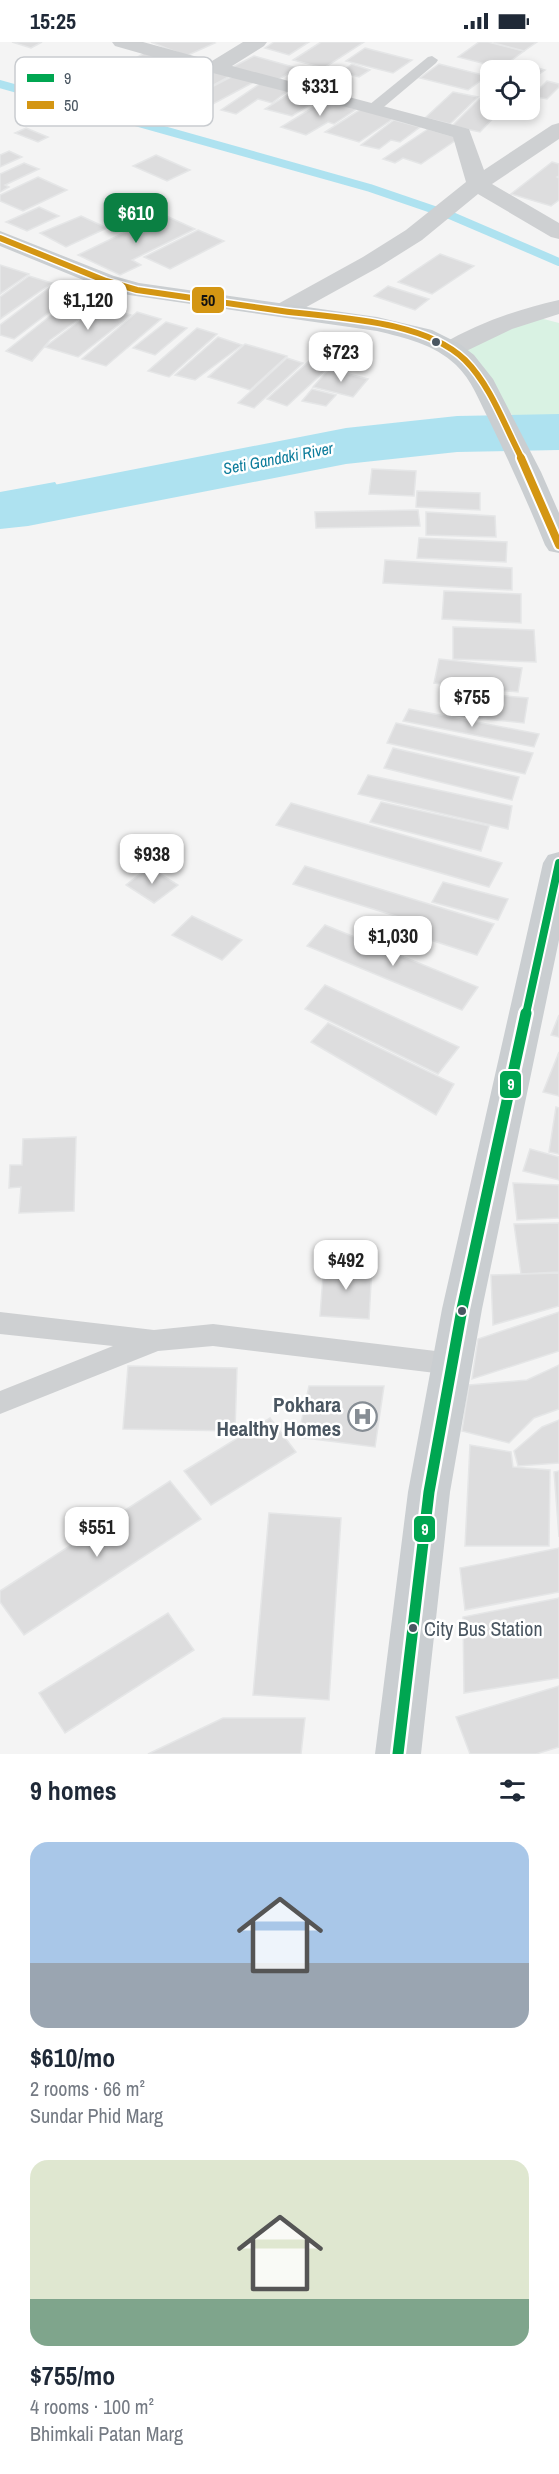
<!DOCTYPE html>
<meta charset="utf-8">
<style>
:root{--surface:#fff;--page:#f2f2f3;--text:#1f2937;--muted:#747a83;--accent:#0b8043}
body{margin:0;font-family:"Archivo Narrow",sans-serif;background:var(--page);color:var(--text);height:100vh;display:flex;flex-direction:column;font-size:22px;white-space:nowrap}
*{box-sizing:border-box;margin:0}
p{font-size:20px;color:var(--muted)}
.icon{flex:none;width:33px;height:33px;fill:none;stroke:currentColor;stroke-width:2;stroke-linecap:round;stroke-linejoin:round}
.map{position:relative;height:1712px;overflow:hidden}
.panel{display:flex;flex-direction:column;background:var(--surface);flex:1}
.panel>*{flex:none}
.controls{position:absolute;left:480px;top:18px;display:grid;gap:12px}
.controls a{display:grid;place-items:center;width:60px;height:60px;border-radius:12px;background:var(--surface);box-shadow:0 3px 9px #0003;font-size:30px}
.price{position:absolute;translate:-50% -51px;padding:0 14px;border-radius:12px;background:#fff;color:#222;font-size:20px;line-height:39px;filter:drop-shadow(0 2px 3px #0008)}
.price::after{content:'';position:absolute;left:50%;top:36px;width:18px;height:14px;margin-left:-9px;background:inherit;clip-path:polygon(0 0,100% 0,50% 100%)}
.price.on{background:var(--accent);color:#fff}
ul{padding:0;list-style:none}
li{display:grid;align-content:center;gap:12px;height:318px;padding:0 30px}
li span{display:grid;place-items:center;height:186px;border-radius:18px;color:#555}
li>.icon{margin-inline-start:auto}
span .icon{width:108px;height:108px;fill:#fffc;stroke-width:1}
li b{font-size:26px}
h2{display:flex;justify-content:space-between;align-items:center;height:72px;padding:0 30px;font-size:26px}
.status{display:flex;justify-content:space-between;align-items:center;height:42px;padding:0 30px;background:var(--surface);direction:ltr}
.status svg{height:16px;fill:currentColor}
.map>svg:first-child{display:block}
</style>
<div class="status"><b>15:25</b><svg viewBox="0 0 49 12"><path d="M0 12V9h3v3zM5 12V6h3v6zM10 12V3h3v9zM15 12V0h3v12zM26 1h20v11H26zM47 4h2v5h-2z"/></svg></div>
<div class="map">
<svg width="559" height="1712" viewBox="0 0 559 1712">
<rect width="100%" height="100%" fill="#f4f4f4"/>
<polygon fill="#d9f2e3" points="532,274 559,281 559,388 524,389 460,302"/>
<polygon fill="#aee2f0" points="55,440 64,455 0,466 0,450"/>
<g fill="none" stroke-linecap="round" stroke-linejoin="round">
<polyline stroke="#aee2f0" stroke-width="8" points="0,42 370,146 452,174 559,220"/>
<polygon fill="#aee2f0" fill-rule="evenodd" points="559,372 559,408 457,410 346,422 28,484 0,487 0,451 28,448 346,386 457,374"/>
</g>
<g fill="#ddddde" stroke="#e5e6e7" stroke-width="1.5">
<polygon points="12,0 42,0 31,6"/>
<polygon points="151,0 213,0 215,1 186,14"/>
<polygon points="274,0 309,0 289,13 265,6"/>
<polygon points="321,0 364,0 324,26 293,18"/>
<polygon points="479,0 488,0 524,9 501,26 458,15"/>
<polygon points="496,0 537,0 524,9 494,1"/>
<polygon points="365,6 412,18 393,31 346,19"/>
<polygon points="144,11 169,17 143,34 135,32 126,38 109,33"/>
<polygon points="254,14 297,26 273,41 225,29"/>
<polygon points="513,19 545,28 530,38 530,28 499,28"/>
<polygon points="352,22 370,28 359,35 341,30"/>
<polygon points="439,22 487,34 468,48 420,36"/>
<polygon points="210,28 230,34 199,51 180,45"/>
<polygon points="323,30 351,37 338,47 310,40"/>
<polygon points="233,34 254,40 213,62 192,55"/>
<polygon points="547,39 559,42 559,45 547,57 532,54"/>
<polygon points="261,41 289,48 272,61 258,57 236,72 221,68"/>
<polygon points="293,49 319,57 292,74 265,67"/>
<polygon points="453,50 478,55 450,82 425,76"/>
<polygon points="327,57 358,66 334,82 328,80 306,93 281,85"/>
<polygon points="479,57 490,59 490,68 501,68 480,90 452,84"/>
<polygon points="361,67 394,76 359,100 325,90"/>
<polygon points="394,78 420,85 400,100 391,98 379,107 361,103"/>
<polygon points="26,86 48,95 38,100 15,91"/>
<polygon points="428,87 459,96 421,122 403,116 395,121 383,117"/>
<polygon points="9,109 22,115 0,125 0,113"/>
<polygon points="156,113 190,128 167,139 133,124"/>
<polygon points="552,120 559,122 559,134 557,135 559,136 559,158 551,164 511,152"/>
<polygon points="24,121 39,127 5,143 9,145 0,150 0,132"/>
<polygon points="38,135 67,148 23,169 0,159 0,153"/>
<polygon points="39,165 59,174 27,189 6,180"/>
<polygon points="162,172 195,187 132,218 141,223 120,233 78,213"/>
<polygon points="81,174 107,186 66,205 40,191"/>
<polygon points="198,188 224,199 170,227 144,215"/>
<polygon points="440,212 474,224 432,252 398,240"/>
<polygon points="0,223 29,232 0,252"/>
<polygon points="29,234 52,241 0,277 0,255"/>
<polygon points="54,242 77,249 14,297 0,293 0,283"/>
<polygon points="388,244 429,257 415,268 374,254"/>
<polygon points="73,256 97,264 50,298 32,319 6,309"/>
<polygon points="99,264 131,273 78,315 45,305"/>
<polygon points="137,270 161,277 106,324 82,317"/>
<polygon points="166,280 187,286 155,313 133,306"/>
<polygon points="197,286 217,292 169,335 148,329"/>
<polygon points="218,295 242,303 195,338 175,333"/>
<polygon points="245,302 287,314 250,348 208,335"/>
<polygon points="287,316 303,321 254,366 238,361"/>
<polygon points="309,319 329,325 287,364 267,357"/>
<polygon points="329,327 368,337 353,355 313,345"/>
<polygon points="312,347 336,353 326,364 302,359"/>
<polygon points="372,427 416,429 414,454 369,452"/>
<polygon points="417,449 480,451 480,468 416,465"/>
<polygon points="418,468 420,484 316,486 315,470"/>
<polygon points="426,470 495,474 496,495 426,493"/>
<polygon points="419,496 507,500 506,520 417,516"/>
<polygon points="385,518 512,526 512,548 383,541"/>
<polygon points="444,549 521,552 521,581 442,577"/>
<polygon points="453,585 534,588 536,620 453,617"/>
<polygon points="439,617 522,626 518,650 434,641"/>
<polygon points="453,649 528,656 524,681 448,673"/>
<polygon points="409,667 539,692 534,705 403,679"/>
<polygon points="396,681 533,711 525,732 387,701"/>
<polygon points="393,706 519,735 512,758 384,726"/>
<polygon points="368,733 512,764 508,787 358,752"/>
<polygon points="381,760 489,784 481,809 370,780"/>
<polygon points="291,761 502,821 489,845 276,783"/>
<polygon points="305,824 494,882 477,913 412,892 418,881 293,842"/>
<polygon points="149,825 178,843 154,861 126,843"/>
<polygon points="443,840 508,857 498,878 432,860"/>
<polygon points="192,874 242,898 222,918 172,893"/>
<polygon points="325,883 478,945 462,968 307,904"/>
<polygon points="325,943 459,1005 438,1032 305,967"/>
<polygon points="559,973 559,995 551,993"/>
<polygon points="328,981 454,1042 436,1073 311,1000"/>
<polygon points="559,1010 559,1054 543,1050"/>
<polygon points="556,1065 559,1066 559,1112 549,1110"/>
<polygon points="76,1095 74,1169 19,1171 21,1145 9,1146 10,1123 22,1123 23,1097"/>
<polygon points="530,1107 559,1115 559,1138 523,1129"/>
<polygon points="513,1141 559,1143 559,1176 517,1178"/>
<polygon points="559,1181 559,1230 521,1232 514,1182"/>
<polygon points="324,1221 372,1224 369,1277 320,1274"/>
<polygon points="559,1231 559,1264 493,1283 491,1233"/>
<polygon points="559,1270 559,1309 472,1337 478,1297"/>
<polygon points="559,1323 559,1367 534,1376 509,1401 462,1389 469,1343 527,1338"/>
<polygon points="128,1324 237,1326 235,1389 123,1387"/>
<polygon points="309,1344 384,1344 375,1405 298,1395"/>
<polygon points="270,1376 296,1410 211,1463 184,1429"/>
<polygon points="559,1378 559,1421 518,1424 514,1409 542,1385"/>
<polygon points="470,1403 511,1410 513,1425 550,1428 549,1504 465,1504"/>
<polygon points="559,1429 559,1495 554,1430"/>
<polygon points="170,1439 201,1477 24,1593 0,1560 0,1549"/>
<polygon points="269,1471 341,1476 329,1658 253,1653"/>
<polygon points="559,1506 559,1550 465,1568 460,1526"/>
<polygon points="559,1556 559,1636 464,1651 463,1575"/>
<polygon points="168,1571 194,1608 65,1691 39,1651"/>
<polygon points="559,1644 559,1705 536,1712 470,1712 456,1675"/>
<polygon points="223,1676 305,1676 301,1712 148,1712"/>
</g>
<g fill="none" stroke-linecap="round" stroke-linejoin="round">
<g fill="#ced0d2" fill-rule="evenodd">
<polygon points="432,14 438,18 436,21 379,69 369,69 367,66 369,63 428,15"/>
<polygon points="0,1270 154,1288 213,1282 452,1311 461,1314 465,1322 461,1330 452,1333 213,1304 158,1309 0,1372 0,1349 113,1304 0,1292"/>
</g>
<g fill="#ced0d2" fill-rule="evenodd">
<path d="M112,0h31l69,19 31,-19h24l-3,4 -32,20 237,63 15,41 68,-45 7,-2v16l-67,45 67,39v16l-8,-2 -73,-43 -56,46 -43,27 -87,48 -8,2 -8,-2 -4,-5 4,-5 87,-48 43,-27 60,-48 -13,-45c-112,-34 -226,-58 -338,-91z"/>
<path d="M559,258v14l-47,15 -52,25 -9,2 -9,-2 -3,-5 3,-5c37,-21 76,-35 117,-44z"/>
</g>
<g fill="#caced1" fill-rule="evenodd">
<path d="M0,189l114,45 25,7 238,34 55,13 28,14 14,11 19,24 48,93 18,41v40l-10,-2 -4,-6c-17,-42 -36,-84 -56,-125 -10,-19 -17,-40 -33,-55 -22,-21 -51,-27 -79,-34l-248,-36 -31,-9 -98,-40z"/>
<polygon points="559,810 559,898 482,1267 450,1450 421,1712 375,1712 408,1450 442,1267 543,821 548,813"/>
</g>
<defs>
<polyline id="bus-1-far1" points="526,972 559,821"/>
<polyline id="bus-1" points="398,1712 429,1450 462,1267 526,971"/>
<path id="bus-2-far1" d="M0,196l106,43 31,9c48,7 97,14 145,21 54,7 142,9 183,49 26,26 40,67 57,99"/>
<polyline id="bus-2" points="521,416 559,503"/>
</defs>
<use href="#bus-1-far1" stroke="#fff" stroke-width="12"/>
<use href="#bus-1" stroke="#fff" stroke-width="16"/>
<use href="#bus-2-far1" stroke="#fff" stroke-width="9"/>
<use href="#bus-2" stroke="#fff" stroke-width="12"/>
<use href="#bus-1-far1" stroke="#00a651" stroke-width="8"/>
<use href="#bus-1" stroke="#00a651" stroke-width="11"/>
<use href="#bus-2-far1" stroke="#d49613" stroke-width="6"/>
<use href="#bus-2" stroke="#d49613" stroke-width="8"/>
</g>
<defs>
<symbol id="hospital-ring" viewBox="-11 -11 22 22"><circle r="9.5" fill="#fff" stroke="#868d94" stroke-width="1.5"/><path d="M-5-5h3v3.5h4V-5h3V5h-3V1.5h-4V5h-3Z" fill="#868d94"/></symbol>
</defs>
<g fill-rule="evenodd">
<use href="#hospital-ring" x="346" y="1358" width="33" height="33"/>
</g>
<g fill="#4a5661" stroke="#fff" stroke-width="2">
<circle cx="436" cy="300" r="5"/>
<circle cx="462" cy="1269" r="5"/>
<circle cx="413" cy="1586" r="5"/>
</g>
<g text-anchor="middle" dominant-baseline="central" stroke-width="5" stroke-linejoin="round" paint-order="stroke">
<g font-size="16" font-style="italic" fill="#0c7c9b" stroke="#fff">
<text transform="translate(278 416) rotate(-11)">Seti Gandaki River</text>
</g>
<g font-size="20" fill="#4a5661" stroke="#fff" text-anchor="start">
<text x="424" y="1586">City Bus Station</text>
</g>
<g font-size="21" font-weight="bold" fill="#4a5661" stroke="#fff" text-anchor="end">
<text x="341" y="1362">Pokhara<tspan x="341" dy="24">Healthy Homes</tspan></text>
</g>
</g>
<rect x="15" y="15" width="198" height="69" rx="9" fill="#fff" stroke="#c9ccd0" stroke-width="1.5"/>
<rect x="27" y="32" width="27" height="8" fill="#00a651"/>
<rect x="27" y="59" width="27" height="8" fill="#d49613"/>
<g font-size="16" fill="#4a5661">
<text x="64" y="42">9</text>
<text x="64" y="69">50</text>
</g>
<g stroke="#fff" stroke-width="2">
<rect x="191" y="244" width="34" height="28" rx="6" fill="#d49613"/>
<rect x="499" y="1028" width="23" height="29" rx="6" fill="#00a651"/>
<rect x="413" y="1473" width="23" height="28" rx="6" fill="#00a651"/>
</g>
<g font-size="16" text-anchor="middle" font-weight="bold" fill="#fff">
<text x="511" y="1048">9</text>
<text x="425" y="1493">9</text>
</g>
<g font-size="16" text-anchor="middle" font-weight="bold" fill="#111">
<text x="208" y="264">50</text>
</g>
</svg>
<div class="controls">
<a><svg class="icon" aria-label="locate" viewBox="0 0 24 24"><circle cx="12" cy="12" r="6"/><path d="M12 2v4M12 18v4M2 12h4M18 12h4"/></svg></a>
</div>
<b class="price" style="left:320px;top:75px">$331</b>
<b class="price on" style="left:136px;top:202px">$610</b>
<b class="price" style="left:88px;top:289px">$1,120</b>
<b class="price" style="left:341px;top:341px">$723</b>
<b class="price" style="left:472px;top:686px">$755</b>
<b class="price" style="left:152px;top:843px">$938</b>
<b class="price" style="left:393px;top:925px">$1,030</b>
<b class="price" style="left:346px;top:1249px">$492</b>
<b class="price" style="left:97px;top:1516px">$551</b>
</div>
<section class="panel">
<h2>9 homes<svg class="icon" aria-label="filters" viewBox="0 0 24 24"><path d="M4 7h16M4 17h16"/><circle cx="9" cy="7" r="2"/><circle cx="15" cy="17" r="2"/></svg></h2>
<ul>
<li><span style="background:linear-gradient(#a9c7e8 65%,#9aa5b1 0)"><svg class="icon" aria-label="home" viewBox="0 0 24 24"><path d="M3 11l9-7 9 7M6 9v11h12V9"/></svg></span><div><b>$610/mo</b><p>2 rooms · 66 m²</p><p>Sundar Phid Marg</p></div></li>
<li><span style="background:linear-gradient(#dfe7d0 75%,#7fa58c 0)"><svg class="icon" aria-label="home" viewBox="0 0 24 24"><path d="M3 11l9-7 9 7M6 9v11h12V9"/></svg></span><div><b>$755/mo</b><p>4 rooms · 100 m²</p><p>Bhimkali Patan Marg</p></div></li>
</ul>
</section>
